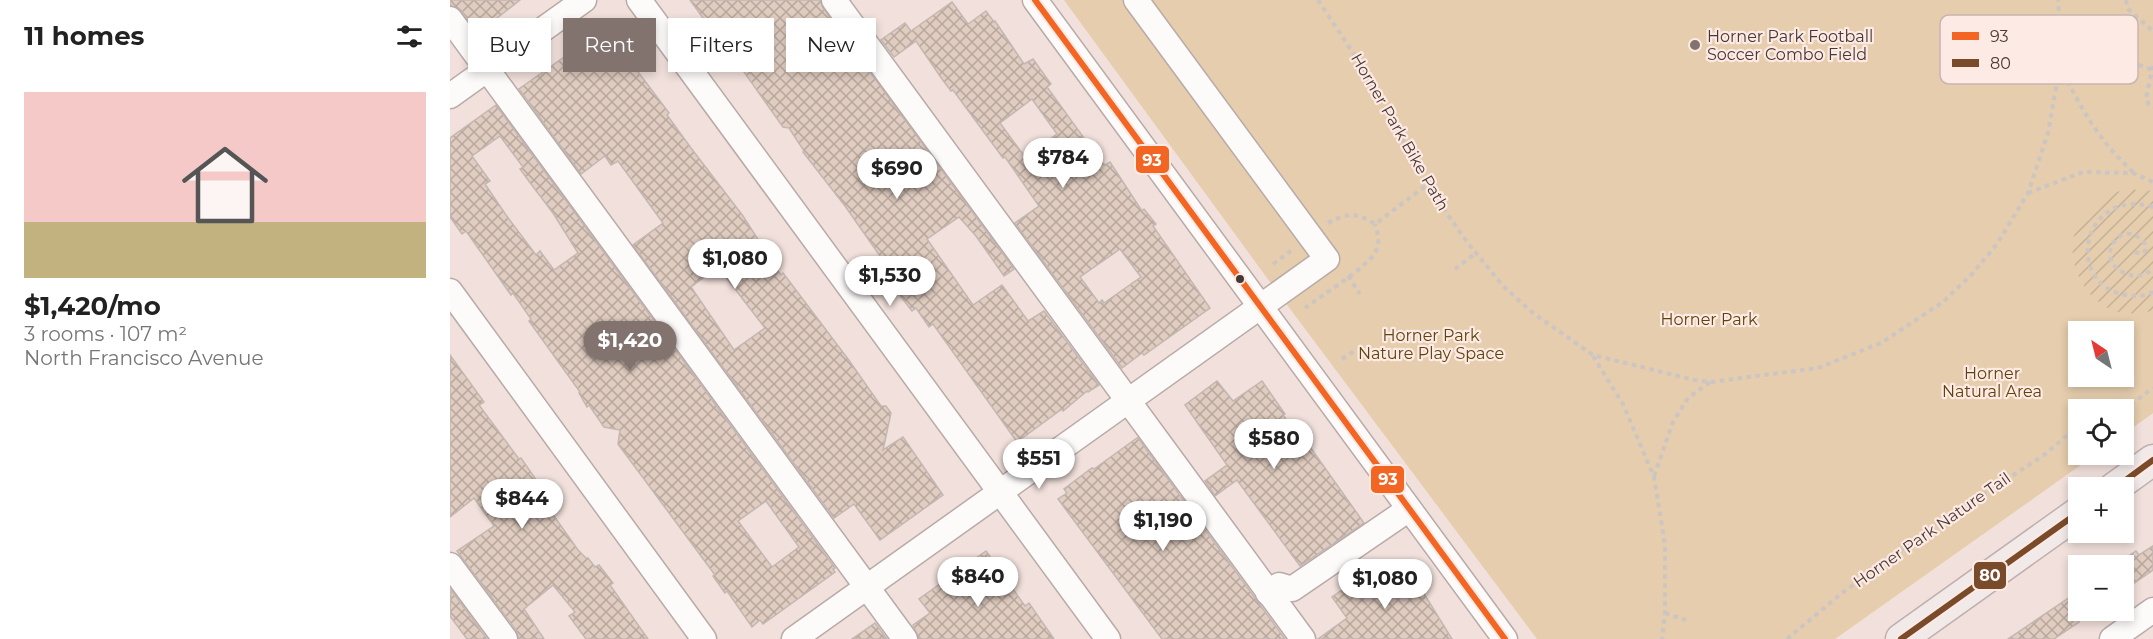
<!DOCTYPE html>
<meta charset="utf-8">
<style>
:root{--surface:#fff;--page:#f6f6f6;--text:#222;--muted:#767676;--accent:#82736f}
body{margin:0;font-family:Montserrat,sans-serif;background:var(--page);color:var(--text);height:100vh;display:flex;flex-direction:column;font-size:22px;white-space:nowrap}
*{box-sizing:border-box;margin:0}
p{font-size:20px;color:var(--muted)}
.icon{flex:none;width:33px;height:33px;fill:none;stroke:currentColor;stroke-width:2;stroke-linecap:round;stroke-linejoin:round}
.map{position:relative;flex:1;overflow:hidden}
.sheet{display:flex;flex-direction:column;background:var(--surface);width:450px}
.sheet>*{flex:none}
.banner{position:absolute;left:18px;top:18px;width:570px;height:54px;display:flex;gap:12px}
.needle{width:39px;rotate:325deg}
.fabs{position:absolute;left:1618px;top:321px;display:grid;gap:12px}
.fabs a{display:grid;place-items:center;width:66px;height:66px;border-radius:0px;background:var(--surface);box-shadow:0 3px 9px #0003;font-size:30px}
.price{position:absolute;translate:-50% -51px;padding:0 14px;border-radius:21px;background:#fff;color:#222;font-size:20px;line-height:39px;filter:drop-shadow(0 2px 3px #0008)}
.price::after{content:'';position:absolute;left:50%;top:36px;width:18px;height:14px;margin-left:-9px;background:inherit;clip-path:polygon(0 0,100% 0,50% 100%)}
.price.current{background:var(--accent);color:#fff}
ul{padding:0;list-style:none}
li{display:grid;align-content:center;gap:12px;height:318px;padding:0 24px}
li span{display:grid;place-items:center;height:186px;border-radius:0px;color:#555}
li>.icon{margin-inline-start:auto}
span .icon{width:108px;height:108px;fill:#fffc;stroke-width:1}
li b{font-size:26px}
h2{display:flex;justify-content:space-between;align-items:center;height:72px;padding:0 24px;font-size:26px}
.pill{padding:0 21px;border-radius:0px;background:var(--surface);box-shadow:0 3px 9px #0003;font-size:21px;line-height:54px}
.pill.current{background:var(--accent);color:#fff}
main{display:flex;flex:1;min-height:0}
.map>svg:first-child{display:block}
</style>
<main>
<section class="sheet">
<h2>11 homes<svg class="icon" aria-label="filters" viewBox="0 0 24 24"><path d="M4 7h16M4 17h16"/><circle cx="9" cy="7" r="2"/><circle cx="15" cy="17" r="2"/></svg></h2>
<ul>
<li><span style="background:linear-gradient(#f6c9c9 70%,#c2b280 0)"><svg class="icon" aria-label="home" viewBox="0 0 24 24"><path d="M3 11l9-7 9 7M6 9v11h12V9"/></svg></span><div><b>$1,420/mo</b><p>3 rooms · 107 m²</p><p>North Francisco Avenue</p></div></li>
</ul>
</section>
<div class="map">
<svg width="1703" height="639" viewBox="0 0 1703 639">
<defs>
<pattern id="garden-furrows" width="10" height="10" patternUnits="userSpaceOnUse" patternTransform="scale(1.5)"><rect width="10" height="10" fill="#e5cdad"/><path d="M-1 1l2-2M0 10L10 0M9 11l2-2" fill="none" stroke="#c6b195"/></pattern>
<pattern id="building-cross-hatch" width="8" height="8" patternUnits="userSpaceOnUse" patternTransform="scale(1.5)"><rect width="8" height="8" fill="#e0ccc0"/><path d="M0 0l8 8M0 8l8-8" fill="none" stroke="#b7a79d"/></pattern>
</defs>
<rect width="100%" height="100%" fill="#f1e0db"/>
<path fill="#e5cdad" fill-rule="evenodd" d="M614,0h1089v413l-29,21v-24h-45v44l16,1 -260,184h-298l-267,-357zM1629,332h45v44h-45z"/>
<path fill="url(#garden-furrows)" d="M1677,189l26,2v120c-14,2 -28,4 -41,-1 -39,-17 -54,-72 -22,-103 11,-10 24,-14 37,-18z"/>
<g fill="url(#building-cross-hatch)" stroke="#c3b7b2" stroke-width="1.5" fill-rule="evenodd">
<polygon points="0,0 70,0 28,33 11,10 0,5"/>
<polygon points="240,0 370,0 373,8 564,269 554,276 526,236 509,217 477,239 523,305 552,285 578,321 594,311 649,385 638,392 637,391 613,411 612,409 567,442 483,324 479,327 466,308 462,311 448,293 453,289 395,206 353,152 354,151 339,128 333,127 260,24 253,21 253,18"/>
<path d="M502,2l16,22 18,-13 8,11 1,-1 29,43 9,-5 18,25 -4,3 55,76 3,2 5,-3 32,49 2,-2 12,15 -3,2 57,82 -66,47 -2,-2 -20,15 -107,-145 24,-17 -34,-49 -2,1 -50,-68 -2,1 -9,-12 -26,-38 -22,16 -13,-17 24,-17 6,8zM582,99l25,35 -32,23 -25,-34zM670,249l21,28 -37,26 -2,-3 -3,3 -19,-26z"/>
<path d="M155,28l64,85 -2,2 24,33 52,68 16,25 -2,1 24,33 2,-2 65,86 33,47h5l5,7 -8,37 20,-13 40,58 -63,45 -26,-36 -20,14 -201,-273 30,-22 -45,-62 -7,4 -6,-9 -24,18 -62,-85zM268,267l47,61 -31,22 -43,-63z"/>
<path d="M46,105l339,463 -2,1 2,3 -72,52 -3,-4 -8,7 -25,-36 -2,2 -12,-17 2,-1 -97,-131 2,-14 -16,-3 -15,-22 -2,2 -8,-14 1,-1 -51,-71 2,-2 -18,-26 -2,2 -45,-64 -4,3 -12,-17v-79zM50,136l23,31 -3,2 11,15 22,29 25,40 -24,17 -14,-19 -4,4 -30,-40 -21,-31 5,-3 -18,-25zM316,501l33,46 -27,20 -34,-46z"/>
<polygon points="0,355 34,402 29,405 69,459 71,458 91,487 94,485 103,499 98,503 101,508 99,509 128,550 136,558 138,558 145,567 149,565 163,583 160,585 198,639 136,639 119,616 125,612 103,585 74,609 94,639 69,639 66,630 10,555 7,551 44,526 24,498 0,517"/>
<polygon points="767,381 783,401 812,381 835,414 833,415 855,446 858,444 914,523 850,566 787,480 765,496 755,481 777,465 735,405"/>
<polygon points="687,438 688,438 835,639 712,639 608,499 617,493 614,489 642,468 644,469"/>
<polygon points="1703,546 1703,570 1674,590 1674,559 1686,551 1689,555"/>
<polygon points="536,551 575,606 579,603 604,639 469,639 463,625 480,613 469,599"/>
<polygon points="936,560 949,578 952,576 966,597 973,592 1002,639 868,639 897,618 882,597"/>
<polygon points="1,590 37,639 17,639 0,616"/>
<polygon points="1629,591 1629,622 1604,639 1558,639"/>
<polygon points="425,623 437,639 402,639"/>
</g>
<g fill="none" stroke-linecap="round" stroke-linejoin="round">
<defs>
<g id="minor">
<polyline points="189,0 658,639"/>
<polyline points="384,0 853,639"/>
<polyline points="585,0 1055,639"/>
<polyline points="0,19 455,639"/>
<polyline points="0,96 134,0"/>
<polyline points="0,291 254,639"/>
<polyline points="0,565 55,639"/>
<polyline points="818,593 829,585 842,589 959,509"/>
<polyline points="344,639 877,259 686,0"/>
<polyline points="1662,639 1703,610"/>
</g>
<g id="major">
<polyline points="1664,488 1703,460"/>
<polyline points="1451,639 1629,512"/>
</g>
</defs>
<use href="#minor" stroke="#b8aba7" stroke-width="27"/>
<use href="#major" stroke="#c1afae" stroke-width="33"/>
<g stroke="#cbc5c3" stroke-width="4" stroke-dasharray="4.5 4.5" stroke-linecap="butt">
<polyline points="868,0 915,71 977,185 1017,242 1053,286 1083,313 1143,355 1244,380 1261,382 1368,368 1431,343 1493,302 1522,274 1547,244 1578,193 1598,133 1610,65 1611,45 1608,0"/>
<polyline points="1676,0 1678,9 1703,31"/>
<polyline points="1611,45 1634,45 1703,70"/>
<path d="M1610,65c20,42 38,75 73,107"/>
<polyline points="1703,66 1696,98 1699,105 1703,108"/>
<polyline points="1578,193 1633,172 1683,173 1703,182"/>
<path d="M1703,207c-70,-21 -91,77 -27,88 9,2 19,1 27,-3"/>
<path d="M878,223c19,-10 28,-11 47,1l52,-39"/>
<path d="M1685,252l6,2 5,-4 -1,-6c-23,-31 -55,17 -18,30 10,4 18,1 26,-5"/>
<polyline points="823,264 842,250"/>
<polyline points="1005,269 1026,253"/>
<polyline points="898,276 910,294"/>
<path d="M855,308c16,-12 63,-41 71,-57 4,-9 2,-18 -1,-27"/>
<polyline points="1143,356 1173,404 1204,477 1215,545 1215,613 1212,639"/>
<polyline points="892,359 904,351"/>
<polyline points="1654,410 1684,402 1703,388"/>
<polyline points="1204,476 1223,422 1238,398 1260,382"/>
<polyline points="1215,613 1236,620"/>
<polyline points="1337,639 1392,593 1473,534 1594,455 1629,425"/>
</g>
<use href="#minor" stroke="#fdfafa" stroke-width="24"/>
<use href="#major" stroke="#f2e9e9" stroke-width="30"/>
<defs>
<polyline id="bus-1" points="585,0 1055,639"/>
<g id="bus-2">
<polyline points="1665,488 1703,460"/>
<polyline points="1451,639 1629,512"/>
</g>
</defs>
<use href="#bus-1" stroke="#feeae5" stroke-width="10"/>
<use href="#bus-2" stroke="#feeae5" stroke-width="10"/>
<use href="#bus-1" stroke="#f26522" stroke-width="6"/>
<use href="#bus-2" stroke="#7a4b2a" stroke-width="6"/>
</g>
<circle fill="#82736f" stroke="#feeae5" stroke-width="2" cx="1245" cy="45" r="6"/>
<circle fill="#463935" stroke="#feeae5" stroke-width="2" cx="790" cy="279" r="5"/>
<g text-anchor="middle" dominant-baseline="central" stroke-width="4.5" stroke-linejoin="round" paint-order="stroke">
<g font-size="16" fill="#463935" stroke="#feeae5" text-anchor="start">
<text x="1257" y="36">Horner Park Football<tspan x="1257" dy="18">Soccer Combo Field</tspan></text>
</g>
<g font-size="16" fill="#463935" stroke="#feeae5">
<text transform="translate(950 132) rotate(60)">Horner Park Bike Path</text>
<text transform="translate(1482 530) rotate(-35)">Horner Park Nature Tail</text>
</g>
<g font-size="16" fill="#5e440b" stroke="#feeae5">
<text x="1259" y="319">Horner Park</text>
<text x="981" y="335">Horner Park<tspan x="981" dy="18">Nature Play Space</tspan></text>
<text x="1542" y="373">Horner<tspan x="1542" dy="18">Natural Area</tspan></text>
</g>
</g>
<rect x="1490" y="15" width="198" height="69" rx="9" fill="#feeae5" stroke="#c7b5b0" stroke-width="1.5"/>
<rect x="1502" y="32" width="27" height="8" fill="#f26522"/>
<rect x="1502" y="59" width="27" height="8" fill="#7a4b2a"/>
<g font-size="16" fill="#463935">
<text x="1540" y="42">93</text>
<text x="1540" y="69">80</text>
</g>
<g stroke="#feeae5" stroke-width="2">
<rect x="685" y="145" width="35" height="29" rx="6" fill="#f26522"/>
<rect x="920" y="465" width="35" height="29" rx="6" fill="#f26522"/>
<rect x="1523" y="561" width="34" height="29" rx="6" fill="#7a4b2a"/>
</g>
<g font-size="16" text-anchor="middle" font-weight="bold" fill="#fff">
<text x="702" y="166">93</text>
<text x="938" y="485">93</text>
<text x="1540" y="581">80</text>
</g>
</svg>
<div class="fabs">
<a><svg class="needle" viewBox="-14 -14 28 28"><path d="M0-13l5 13h-10z" fill="#e53935"/><path d="M0 13l5-13h-10z" fill="#767676"/></svg></a>
<a><svg class="icon" aria-label="locate" viewBox="0 0 24 24"><circle cx="12" cy="12" r="6"/><path d="M12 2v4M12 18v4M2 12h4M18 12h4"/></svg></a>
<a>+</a>
<a>−</a>
</div>
<b class="price" style="left:613px;top:189px">$784</b>
<b class="price" style="left:447px;top:200px">$690</b>
<b class="price" style="left:285px;top:290px">$1,080</b>
<b class="price" style="left:440px;top:307px">$1,530</b>
<b class="price current" style="left:180px;top:372px">$1,420</b>
<b class="price" style="left:824px;top:470px">$580</b>
<b class="price" style="left:589px;top:490px">$551</b>
<b class="price" style="left:72px;top:530px">$844</b>
<b class="price" style="left:713px;top:552px">$1,190</b>
<b class="price" style="left:528px;top:608px">$840</b>
<b class="price" style="left:935px;top:610px">$1,080</b>
<div class="banner">
<a class="pill">Buy</a>
<a class="pill current">Rent</a>
<a class="pill">Filters</a>
<a class="pill">New</a>
</div>
</div>
</main>
